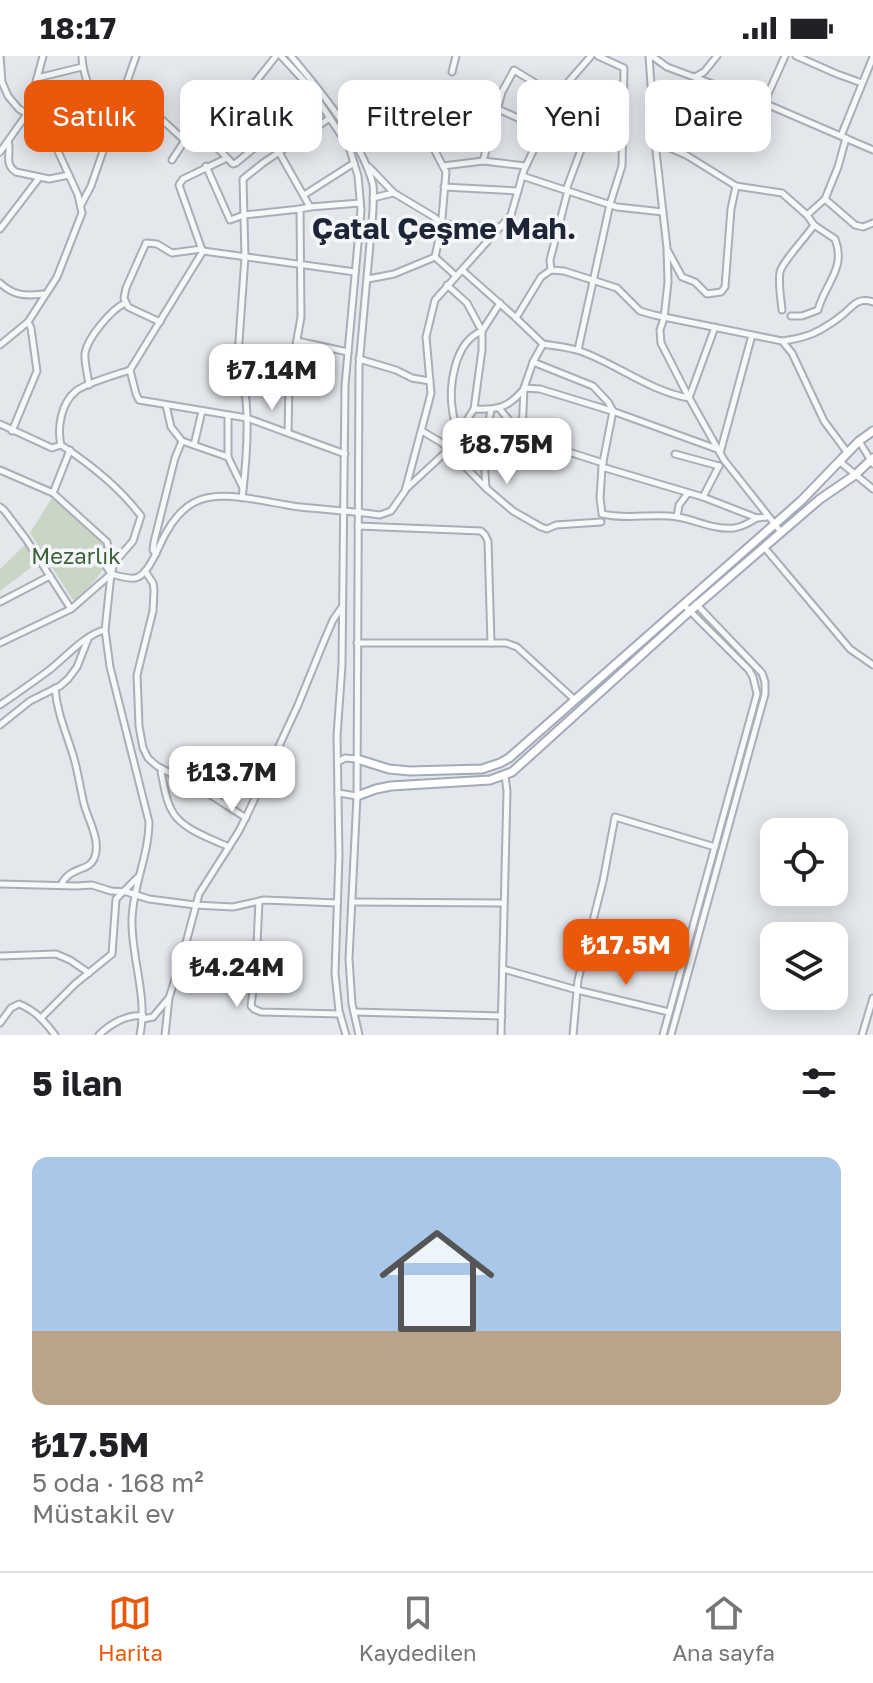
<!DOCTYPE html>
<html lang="tr">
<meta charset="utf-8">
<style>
:root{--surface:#fff;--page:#f6f6f6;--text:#202124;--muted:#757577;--line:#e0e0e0;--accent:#ea580c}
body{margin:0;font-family:"Golos Text",sans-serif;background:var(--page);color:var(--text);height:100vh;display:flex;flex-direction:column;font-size:30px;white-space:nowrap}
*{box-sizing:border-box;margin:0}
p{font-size:26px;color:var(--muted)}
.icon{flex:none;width:44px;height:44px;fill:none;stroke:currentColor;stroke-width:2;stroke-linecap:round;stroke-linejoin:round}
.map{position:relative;height:979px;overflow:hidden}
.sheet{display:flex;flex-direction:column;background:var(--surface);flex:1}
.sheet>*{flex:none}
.top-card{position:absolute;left:24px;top:24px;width:826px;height:72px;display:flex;gap:16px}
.buttons{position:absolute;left:760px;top:762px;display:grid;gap:16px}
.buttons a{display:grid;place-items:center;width:88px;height:88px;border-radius:16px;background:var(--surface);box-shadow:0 4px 20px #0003;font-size:40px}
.price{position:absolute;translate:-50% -68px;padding:0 18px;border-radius:16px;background:#fff;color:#222;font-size:26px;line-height:52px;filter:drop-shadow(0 2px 4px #0008)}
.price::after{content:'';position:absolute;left:50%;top:48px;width:24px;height:18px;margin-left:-12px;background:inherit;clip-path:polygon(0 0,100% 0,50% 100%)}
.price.selected{background:var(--accent);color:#fff}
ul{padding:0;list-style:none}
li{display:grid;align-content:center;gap:16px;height:424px;padding:0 32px}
li span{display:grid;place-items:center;height:248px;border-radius:16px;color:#555}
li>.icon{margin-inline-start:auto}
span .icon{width:144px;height:144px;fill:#fffc;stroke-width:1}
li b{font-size:34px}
h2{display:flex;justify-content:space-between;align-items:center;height:96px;padding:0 32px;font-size:34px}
.chip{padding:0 28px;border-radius:16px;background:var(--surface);box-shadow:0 4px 20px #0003;font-size:28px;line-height:72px}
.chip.selected{background:var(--accent);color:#fff}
.status{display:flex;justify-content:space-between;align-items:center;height:56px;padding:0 40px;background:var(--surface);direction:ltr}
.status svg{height:22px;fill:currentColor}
.dock{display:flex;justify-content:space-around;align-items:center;height:112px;border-top:2px solid var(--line);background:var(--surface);font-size:22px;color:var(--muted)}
.dock a{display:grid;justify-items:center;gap:4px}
.dock .selected{color:var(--accent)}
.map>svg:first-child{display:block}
</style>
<div class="status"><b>18:17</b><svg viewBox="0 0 49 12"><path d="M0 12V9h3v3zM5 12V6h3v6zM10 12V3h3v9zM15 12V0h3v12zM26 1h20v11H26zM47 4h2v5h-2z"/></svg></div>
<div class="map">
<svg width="873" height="979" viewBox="0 0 873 979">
<rect width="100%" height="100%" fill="#e4e7ec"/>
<g fill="#c9d6c5">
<path d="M52,442l51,44c9,27 -10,41 -27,57l-3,1 -43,-67z"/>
<polygon points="25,489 37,507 0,535 0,513"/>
</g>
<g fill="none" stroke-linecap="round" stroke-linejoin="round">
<defs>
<g id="minor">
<polyline points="43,0 32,41 32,61 72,55 96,48"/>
<path d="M82,0c0,17 16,61 29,72"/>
<polyline points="281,0 308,29 349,91 358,120 361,154 345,329 342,609 337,680 339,800 335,917 339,955 346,979"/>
<path d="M291,0c28,33 72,87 82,129 1,8 0,17 0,25l-14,156 -2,430 -8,163 3,45 7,31"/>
<polyline points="649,0 655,86 667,192 668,226 664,262 660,274 661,287 687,338 724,404 781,476"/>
<polyline points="652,0 667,11 764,47"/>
<polyline points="785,0 764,47 873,94"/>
<polyline points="796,0 837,18 862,27"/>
<polyline points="452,16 456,0"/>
<polyline points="695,21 704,16 717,0"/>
<polyline points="37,22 82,11"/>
<polyline points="246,38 310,151 360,147"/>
<polyline points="120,46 158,60 184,84"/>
<polyline points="498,53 542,73"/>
<polyline points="444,54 435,79 434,93 446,116 441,173 435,201 456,220"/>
<polyline points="552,54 589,70"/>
<polyline points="197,71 233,108 236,107 270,79"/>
<polyline points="436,75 489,84"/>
<polyline points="841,80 873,1"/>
<path d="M8,85c4,11 -5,23 8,31l33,7 20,-4"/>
<polyline points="656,86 686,99 736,130 782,137 807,159"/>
<polyline points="0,96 27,58"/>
<polyline points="172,104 189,78 197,71 246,38 276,0"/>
<polyline points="483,105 502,36 514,14 558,41"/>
<polyline points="206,110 230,164 244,159 300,153"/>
<polyline points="443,110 483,105 526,110"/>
<polyline points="369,111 394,137 434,161 442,168 501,171"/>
<polyline points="522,120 617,151 663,156"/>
<polyline points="444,131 518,135"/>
<polyline points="566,134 585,83 601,29"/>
<polyline points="304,139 354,107"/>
<polyline points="373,142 393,137"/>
<polyline points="825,143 855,169 863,171 873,167"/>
<polyline points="81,149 91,130 136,0"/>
<polyline points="0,173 39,122"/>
<polyline points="202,194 179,129 183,123 227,102"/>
<polyline points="203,195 130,314 136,338 139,344 247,362 345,398"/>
<polyline points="203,195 355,216"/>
<polyline points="668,195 682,221 695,226 707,238 721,236 725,231 731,153 736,130"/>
<polyline points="462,214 516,262 543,288"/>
<polyline points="551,214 550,204 568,134"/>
<polyline points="368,223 394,218 435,201"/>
<path d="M0,227c14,13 25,13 43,11"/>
<path d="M447,229l20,18 15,28c-28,11 -34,56 -29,83 1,6 4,13 7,18"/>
<path d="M782,254c-1,-12 -4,-26 -2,-38 2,-10 27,-36 34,-47"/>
<path d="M791,260h11l16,-6c6,-25 29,-42 17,-71l-21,-14 -7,-10 18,-16 13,-32 8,-29"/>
<polyline points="516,262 541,221 551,214 564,215 617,232 640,255 654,259 782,285 792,297 824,365 847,396"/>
<polyline points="160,266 128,251 124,242 126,232 146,187 157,188 172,197 202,193"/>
<polyline points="297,285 348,296"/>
<path d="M783,285c12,-2 25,-4 37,-11 7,-4 15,-9 21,-14 11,-8 16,-20 32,-14"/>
<polyline points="0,289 28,266 57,221 82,157 78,139 51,80 36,63 19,53 8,40 2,26 0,0"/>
<polyline points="578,294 610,148 622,110 624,12 598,0"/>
<polyline points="359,303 396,314 412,322 430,325"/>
<path d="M533,306l60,24 15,16 5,9 -11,56 -2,31 2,16c25,6 51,-1 76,3 18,3 36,13 56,11 8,-1 15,-5 23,-10"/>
<path d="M89,329c-1,-10 -5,-22 -4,-32 3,-16 26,-43 40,-50"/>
<polyline points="524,332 540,333 615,356 717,393"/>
<polyline points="166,349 171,371 182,385 228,401 243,432"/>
<polyline points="499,352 522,380"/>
<polyline points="474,353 482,294 482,275 500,247"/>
<polyline points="228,359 228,401"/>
<polyline points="0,368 52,392 61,389"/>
<polyline points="12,375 37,315 31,272 28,266"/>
<polyline points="422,375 442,387 486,432 513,455 541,471 547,473 556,469 601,466"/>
<polyline points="288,377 289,328 301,261 300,153 310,151"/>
<polyline points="508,380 522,381 603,407"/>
<polyline points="859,385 873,408"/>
<polyline points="194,389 202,355"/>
<polyline points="720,397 752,279"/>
<polyline points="675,398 719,410"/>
<path d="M521,399l3,-67 9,-26 10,-18c12,2 25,3 37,7 37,13 69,40 109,47l26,-71"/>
<polyline points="839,405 873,433"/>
<polyline points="602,411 703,441 757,462 767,461"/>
<path d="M0,414l53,23 54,49 2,10 -3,14 5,8 3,-11 19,-22 8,-25c-21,-28 -51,-52 -80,-71 -4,-17 0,-42 15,-54 10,-8 40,-16 54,-21"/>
<path d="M407,432l41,-38 26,-41c24,1 34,-1 50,-20"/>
<path d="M486,432c-3,-28 -1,-52 5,-78"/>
<polyline points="53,437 70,394"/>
<polyline points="703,441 719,410"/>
<path d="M242,442c4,-32 7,-65 4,-98 -1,-11 -8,-20 -9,-31l8,-112 -2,-78 20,-16 67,-45"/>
<path d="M0,451l4,3 22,29 45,70 40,-35c7,2 17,5 24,4 14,-2 24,-34 31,-45 6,-12 17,-25 29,-31 28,-14 76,2 105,5 27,3 54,4 80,8l11,-4 14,-20 23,-86 3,-12 -5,-56 9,-37 76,-85 13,-45 39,-82 28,-32"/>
<polyline points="677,461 679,449 688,437"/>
<polyline points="358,470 481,475 485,479 488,485 491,587"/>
<polyline points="764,491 850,593 873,609"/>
<polyline points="156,498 153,494 154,486 175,402 182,385"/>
<polyline points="145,515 153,527 154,534 153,555 137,619 139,670 143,692 148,702 157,710 209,738 246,762"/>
<polyline points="0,546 50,520"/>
<path d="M105,574l5,37 39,155c0,33 -16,63 -17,97 -1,39 16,77 8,116"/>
<polyline points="0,587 71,553"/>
<polyline points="357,587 506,587 517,591 575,644"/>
<path d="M55,632c2,25 11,44 18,67 5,16 7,33 11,49 4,16 18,38 10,55 -6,13 -24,7 -33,26"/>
<path d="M0,649c16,-11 32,-22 48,-34 16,-12 37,-37 57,-41l6,-56"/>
<polyline points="0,669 30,645 60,630 68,623 77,611 88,583"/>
<polyline points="338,706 345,702 357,703"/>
<path d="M162,713l-1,3c3,12 4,26 10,37 9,20 39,29 58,38"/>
<polyline points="338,737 357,740"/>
<polyline points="0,828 76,830 92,829 111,835 127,836 149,843 195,849 233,851 264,844 337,847"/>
<polyline points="259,845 256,910 251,950 254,953 261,956 340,958"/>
<polyline points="352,846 503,847"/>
<polyline points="0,900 56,898 70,904 89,917"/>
<polyline points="503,913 577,934 669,956"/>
<polyline points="354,956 502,960"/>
<polyline points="41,962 75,928 112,898 116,843 137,822"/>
<polyline points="143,963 153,961 168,943"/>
<path d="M0,967l11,-15 8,-4c16,6 26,18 36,31"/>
<path d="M99,979c11,-11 28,-21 44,-19"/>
<polyline points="165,979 169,942 183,898 199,838 239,775 248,757 298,649 324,585 333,564 342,551"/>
<polyline points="501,979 507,735 505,720"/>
<polyline points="573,979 578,924 603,825 615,761 715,791"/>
<polyline points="663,979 757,638 753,621 749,614 684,549"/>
<polyline points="671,979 765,638 765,626 762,617 696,548"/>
<polyline points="862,979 873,942"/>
</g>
<g id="major">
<polyline points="357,703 389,713 410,715 482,713 500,707 509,702 801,445 859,385 873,375"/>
<polyline points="357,740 376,733 391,730 490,724 512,716 690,555 820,443 855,419 873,402"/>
</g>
</defs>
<use href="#minor" stroke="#a9aeb7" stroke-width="9"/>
<use href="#major" stroke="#a3abb8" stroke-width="11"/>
<use href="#minor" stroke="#f7f8fa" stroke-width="5"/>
<use href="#major" stroke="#fff" stroke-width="7"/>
</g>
<g text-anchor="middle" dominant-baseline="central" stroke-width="7" stroke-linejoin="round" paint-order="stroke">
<g font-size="22" fill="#3f6138" stroke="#f4f6f9">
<text x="76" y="499">Mezarlık</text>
</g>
<g font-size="30" font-weight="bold" fill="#1d2536" stroke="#f4f6f9">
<text x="444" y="172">Çatal Çeşme Mah.</text>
</g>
</g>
</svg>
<div class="buttons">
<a><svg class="icon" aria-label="locate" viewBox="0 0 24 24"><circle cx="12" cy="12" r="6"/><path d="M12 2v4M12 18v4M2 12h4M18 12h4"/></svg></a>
<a><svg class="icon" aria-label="layers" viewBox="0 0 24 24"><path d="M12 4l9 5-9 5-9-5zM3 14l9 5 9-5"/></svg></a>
</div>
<b class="price" style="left:272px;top:356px">₺7.14M</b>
<b class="price" style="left:507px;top:430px">₺8.75M</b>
<b class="price" style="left:232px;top:758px">₺13.7M</b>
<b class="price selected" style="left:626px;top:931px">₺17.5M</b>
<b class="price" style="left:237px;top:953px">₺4.24M</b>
<div class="top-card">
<a class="chip selected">Satılık</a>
<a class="chip">Kiralık</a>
<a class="chip">Filtreler</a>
<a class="chip">Yeni</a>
<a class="chip">Daire</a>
</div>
</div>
<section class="sheet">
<h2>5 ilan<svg class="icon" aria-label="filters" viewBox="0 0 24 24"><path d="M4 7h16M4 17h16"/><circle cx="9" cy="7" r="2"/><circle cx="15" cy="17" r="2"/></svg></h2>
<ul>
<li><span style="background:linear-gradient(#a9c7e8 70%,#b9a48a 0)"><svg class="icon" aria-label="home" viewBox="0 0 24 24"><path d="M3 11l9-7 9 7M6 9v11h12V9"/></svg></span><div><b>₺17.5M</b><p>5 oda · 168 m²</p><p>Müstakil ev</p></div></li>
</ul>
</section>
<nav class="dock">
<a class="selected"><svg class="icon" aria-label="map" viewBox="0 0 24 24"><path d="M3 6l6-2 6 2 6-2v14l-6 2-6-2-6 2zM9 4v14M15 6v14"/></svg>Harita</a>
<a><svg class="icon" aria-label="saved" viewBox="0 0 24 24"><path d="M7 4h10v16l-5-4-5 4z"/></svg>Kaydedilen</a>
<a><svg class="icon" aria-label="home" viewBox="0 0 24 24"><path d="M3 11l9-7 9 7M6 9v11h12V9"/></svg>Ana sayfa</a>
</nav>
